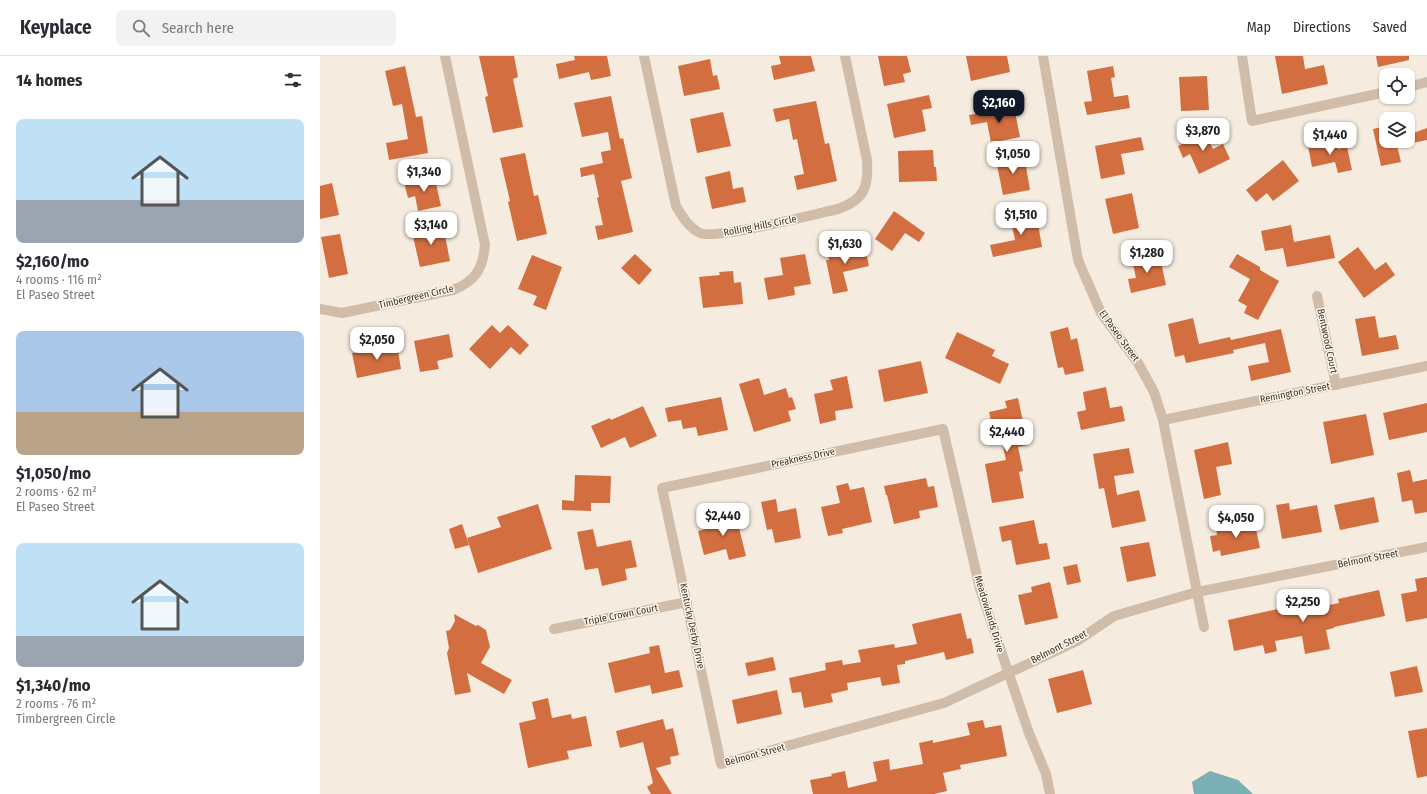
<!DOCTYPE html>
<meta charset="utf-8">
<style>
:root{--surface:#fff;--page:#f2f2f3;--text:#2b2b33;--muted:#7c7c81;--line:#e1e1e2;--accent:#111827}
body{margin:0;font-family:"Fira Sans Condensed",sans-serif;background:var(--page);color:var(--text);height:100vh;display:flex;flex-direction:column;font-size:15px;white-space:nowrap}
*{box-sizing:border-box;margin:0}
p{font-size:13px;color:var(--muted)}
.icon{flex:none;width:22px;height:22px;fill:none;stroke:currentColor;stroke-width:2;stroke-linecap:round;stroke-linejoin:round}
.map{position:relative;flex:1;overflow:hidden}
.panel{display:flex;flex-direction:column;background:var(--surface);width:320px}
.panel>*{flex:none}
.controls{position:absolute;left:1059px;top:12px;display:grid;gap:8px}
.controls a{display:grid;place-items:center;width:36px;height:36px;border-radius:8px;background:var(--surface);box-shadow:0 1px 3px #0004;font-size:20px}
.price{position:absolute;translate:-50% -34px;padding:0 9px;border-radius:8px;background:#fff;color:#222;font-size:13px;line-height:26px;filter:drop-shadow(0 1px 2px #0008)}
.price::after{content:'';position:absolute;left:50%;top:24px;width:12px;height:9px;margin-left:-6px;background:inherit;clip-path:polygon(0 0,100% 0,50% 100%)}
.price.current{background:var(--accent);color:#fff}
ul{padding:0;list-style:none}
li{display:grid;align-content:center;gap:8px;height:212px;padding:0 16px}
li span{display:grid;place-items:center;height:124px;border-radius:8px;color:#555}
li>.icon{margin-inline-start:auto}
span .icon{width:72px;height:72px;fill:#fffc;stroke-width:1}
li b{font-size:17px}
h2{display:flex;justify-content:space-between;align-items:center;height:48px;padding:0 16px;font-size:17px}
header{display:flex;align-items:center;gap:24px;box-sizing:border-box;height:56px;padding:0 20px;background:var(--surface);border-bottom:1px solid var(--line)}
header strong{font-size:19px}
nav{display:flex;gap:22px;margin-inline-start:auto;font-size:14px}
.search{width:280px;height:36px;background:var(--page);display:flex;align-items:center;gap:10px;box-sizing:border-box;padding:0 14px;border-radius:8px;color:var(--muted);font-size:15px}
main{display:flex;flex:1;min-height:0}
.map>svg:first-child{display:block}
</style>
<header>
<strong>Keyplace</strong>
<div class="search"><svg class="icon" aria-label="search" viewBox="0 0 24 24"><circle cx="10" cy="10" r="6"/><path d="M15 15l6 6"/></svg>Search here</div>
<nav><a>Map</a><a>Directions</a><a>Saved</a></nav>
</header>
<main>
<section class="panel">
<h2>14 homes<svg class="icon" aria-label="filters" viewBox="0 0 24 24"><path d="M4 7h16M4 17h16"/><circle cx="9" cy="7" r="2"/><circle cx="15" cy="17" r="2"/></svg></h2>
<ul>
<li><span style="background:linear-gradient(#bfe0f5 65%,#9aa5b1 0)"><svg class="icon" aria-label="home" viewBox="0 0 24 24"><path d="M3 11l9-7 9 7M6 9v11h12V9"/></svg></span><div><b>$2,160/mo</b><p>4 rooms · 116 m²</p><p>El Paseo Street</p></div></li>
<li><span style="background:linear-gradient(#a9c7e8 65%,#b9a48a 0)"><svg class="icon" aria-label="home" viewBox="0 0 24 24"><path d="M3 11l9-7 9 7M6 9v11h12V9"/></svg></span><div><b>$1,050/mo</b><p>2 rooms · 62 m²</p><p>El Paseo Street</p></div></li>
<li><span style="background:linear-gradient(#bfe0f5 75%,#9aa5b1 0)"><svg class="icon" aria-label="home" viewBox="0 0 24 24"><path d="M3 11l9-7 9 7M6 9v11h12V9"/></svg></span><div><b>$1,340/mo</b><p>2 rooms · 76 m²</p><p>Timbergreen Circle</p></div></li>
</ul>
</section>
<div class="map">
<svg width="1107" height="738" viewBox="0 0 1107 738">
<rect width="100%" height="100%" fill="#f5ecdf"/>
<polygon fill="#7aafb6" points="890,715 918,724 933,738 874,738 872,726"/>
<g fill="#d26e40">
<polygon points="159,0 194,0 198,21 193,23 203,71 173,77 165,41 168,40"/>
<polygon points="254,0 287,0 291,20 271,24 269,16 239,23 236,8 255,4"/>
<polygon points="459,0 491,0 495,15 454,24 451,10 461,8"/>
<polygon points="558,0 587,0 591,16 583,18 585,26 564,30"/>
<polygon points="646,0 687,0 690,16 651,25"/>
<polygon points="955,0 983,0 985,13 1004,9 1008,28 962,38"/>
<polygon points="1056,0 1089,0 1089,4 1058,11"/>
<polygon points="390,3 393,20 397,19 400,33 364,40 358,10"/>
<polygon points="85,10 96,61 102,60 108,97 69,104 66,87 88,83 82,48 73,50 65,15"/>
<polygon points="793,10 795,21 791,22 794,41 808,39 810,52 767,59 764,46 772,45 767,15"/>
<polygon points="887,20 889,54 861,55 859,21"/>
<polygon points="609,39 612,52 602,54 606,75 574,82 567,48"/>
<polygon points="291,40 300,83 303,82 312,122 301,125 313,176 278,184 275,170 283,169 277,142 279,141 274,118 261,121 260,112 283,107 281,96 291,94 288,76 262,81 254,47"/>
<polygon points="496,45 505,88 509,87 517,125 477,134 474,120 484,118 477,83 473,84 469,63 456,66 453,53"/>
<polygon points="694,51 700,81 671,87 667,66 651,69 649,59"/>
<polygon points="403,56 411,90 377,97 370,63"/>
<polygon points="1066,70 1066,85 1076,85 1081,106 1061,110 1053,73"/>
<polygon points="1107,72 1107,84 1088,88 1088,79"/>
<polygon points="883,73 893,93 903,88 910,103 879,118 870,98 863,102 858,90 866,86 864,82"/>
<polygon points="821,81 824,94 801,98 805,118 781,123 775,90"/>
<polygon points="1016,84 1018,93 1027,91 1032,114 1018,117 1015,106 992,111 988,90"/>
<polygon points="613,94 614,111 616,111 617,125 579,126 578,95"/>
<polygon points="205,97 214,140 218,139 227,178 197,185 188,146 190,145 180,102"/>
<polygon points="704,99 710,134 683,139 676,104"/>
<polygon points="963,104 979,125 953,145 947,137 936,146 926,134"/>
<polygon points="410,115 413,133 423,131 426,146 392,153 385,121"/>
<polygon points="114,119 121,150 98,155 95,140 88,142 84,126"/>
<polygon points="12,127 19,159 0,163 0,130"/>
<polygon points="812,137 819,172 793,178 785,143"/>
<polygon points="574,155 605,177 599,186 585,177 572,195 555,183"/>
<polygon points="716,156 722,191 673,201 670,189 695,184 690,161"/>
<polygon points="123,169 130,205 100,211 92,176"/>
<polygon points="971,169 974,186 1010,179 1015,202 967,211 963,192 945,195 941,175"/>
<polygon points="20,178 28,218 9,222 1,181"/>
<polygon points="544,187 549,210 523,216 528,235 513,238 506,204 509,204 507,195"/>
<polygon points="1038,191 1055,214 1066,206 1075,219 1044,242 1018,206"/>
<polygon points="839,197 846,229 811,237 808,223 816,222 812,203"/>
<polygon points="315,198 332,214 319,229 301,212"/>
<polygon points="485,198 491,228 474,231 475,239 448,244 444,222 463,219 460,202"/>
<polygon points="917,198 940,211 940,214 959,225 938,264 924,257 927,250 918,245 930,223 909,211"/>
<polygon points="212,199 242,211 226,254 213,249 217,240 198,233"/>
<polygon points="413,215 414,227 421,226 423,248 383,252 379,221 400,219 399,216"/>
<polygon points="1055,260 1059,282 1076,279 1079,293 1042,300 1035,263"/>
<polygon points="873,262 879,288 910,281 911,284 961,273 971,316 931,325 928,310 949,306 945,287 913,294 914,297 866,307 864,299 855,301 848,268"/>
<polygon points="172,269 180,277 188,269 209,289 200,299 191,291 170,313 149,293"/>
<polygon points="748,271 751,284 757,282 764,315 745,319 743,311 738,312 730,276"/>
<polygon points="637,276 675,294 672,300 689,308 680,328 625,302"/>
<polygon points="129,278 133,301 117,305 119,313 100,316 94,285"/>
<polygon points="77,289 81,313 37,322 32,297"/>
<polygon points="601,305 608,337 564,346 558,314"/>
<polygon points="527,320 533,352 515,355 516,364 500,368 494,338 513,334 510,324"/>
<polygon points="439,322 444,339 466,332 469,342 472,341 476,353 468,355 471,365 434,376 419,328"/>
<polygon points="786,331 790,352 802,350 805,365 761,374 757,356 766,354 763,336"/>
<polygon points="401,341 408,374 378,380 376,371 363,373 361,364 348,366 345,352"/>
<polygon points="698,342 708,389 698,391 703,415 699,416 704,442 672,447 665,408 686,404 681,382 675,384 669,356 687,352 685,345"/>
<polygon points="1107,347 1107,376 1069,384 1063,357"/>
<polygon points="323,350 337,380 310,392 305,381 281,392 271,370 290,362 291,364"/>
<polygon points="1046,358 1054,399 1011,408 1003,366"/>
<polygon points="908,386 912,408 896,411 901,439 884,443 874,394"/>
<polygon points="809,392 814,417 794,420 797,439 819,434 826,465 792,472 784,432 779,433 773,398"/>
<polygon points="1090,414 1093,426 1107,423 1107,456 1095,458 1092,444 1082,446 1077,417"/>
<polygon points="255,419 291,420 290,447 271,447 271,455 242,454 242,444 254,445"/>
<polygon points="606,422 608,431 614,430 618,451 599,455 600,462 574,468 567,439 566,439 564,430"/>
<polygon points="528,427 530,434 544,431 552,466 522,473 523,477 508,480 501,451 520,447 516,430"/>
<polygon points="1054,441 1059,466 1020,474 1014,449"/>
<polygon points="456,443 458,456 476,452 481,482 455,487 452,473 447,474 441,446"/>
<polygon points="969,447 970,454 997,449 1002,476 962,483 956,449"/>
<polygon points="218,448 232,493 158,517 147,482 181,471 177,461"/>
<polygon points="409,453 414,473 419,472 426,500 409,504 406,493 384,499 378,475 398,470 395,456"/>
<polygon points="714,464 719,488 727,487 730,503 696,509 691,484 682,486 679,471"/>
<polygon points="934,464 940,492 901,500 900,494 893,496 890,480 897,479 896,472"/>
<polygon points="142,468 149,489 135,493 129,473"/>
<polygon points="273,473 277,491 311,484 317,511 305,513 307,524 282,530 278,512 265,514 257,476"/>
<polygon points="829,486 836,520 807,526 800,491"/>
<polygon points="757,508 761,526 747,529 743,511"/>
<polygon points="1107,521 1107,562 1086,566 1081,538 1097,535 1095,523"/>
<polygon points="730,526 738,562 705,569 698,539 712,536 711,531"/>
<polygon points="1059,534 1065,560 1014,571 1014,572 1006,574 1010,593 985,598 982,580 955,585 957,595 945,598 943,589 914,595 908,564 989,546 990,553 1019,547 1018,543"/>
<polygon points="641,557 647,583 651,582 654,597 626,604 624,596 585,605 585,608 577,609 580,627 562,630 560,621 527,627 528,634 511,638 513,646 484,652 481,636 472,637 469,622 506,614 505,607 522,604 523,609 541,606 538,594 574,588 575,592 597,588 592,568"/>
<polygon points="134,558 156,570 158,569 166,574 170,591 161,607 192,624 184,638 147,617 151,636 135,639 127,597 129,592 126,575 130,574 135,565"/>
<polygon points="339,589 345,617 359,614 363,631 332,638 330,629 295,637 288,607 330,597 329,591"/>
<polygon points="453,601 456,614 428,620 425,607"/>
<polygon points="1097,610 1103,636 1075,641 1070,616"/>
<polygon points="763,614 772,648 737,657 728,623"/>
<polygon points="457,634 462,658 417,668 412,644"/>
<polygon points="228,642 232,662 251,658 252,663 266,660 272,690 247,695 249,703 208,712 199,667 216,663 212,646"/>
<polygon points="343,663 346,674 353,672 359,699 350,701 351,708 336,712 352,738 331,738 327,731 333,727 323,686 300,692 296,675"/>
<polygon points="663,664 665,672 681,669 687,700 640,709 641,713 623,717 627,735 614,738 493,738 490,724 512,720 511,718 525,715 528,732 557,725 553,706 569,703 570,714 603,708 599,687 613,684 613,687 650,679 647,667"/>
<polygon points="1107,672 1107,720 1097,722 1088,675"/>
</g>
<g fill="none" stroke-linecap="round" stroke-linejoin="round">
<g stroke="#cfbda9" stroke-width="10">
<path d="M324,0l32,150c6,10 12,21 24,27 15,7 116,-19 138,-24 26,-9 31,-22 29,-49l-22,-104"/>
<polyline points="723,0 758,204 781,257 818,307 834,336 843,364 884,571"/>
<polyline points="922,0 932,65 1066,36"/>
<polyline points="1088,31 1107,26"/>
<polyline points="997,240 1016,329"/>
<path d="M0,253l22,4 111,-23c23,-9 30,-22 32,-45l-40,-189"/>
<polyline points="843,364 1107,310"/>
<polyline points="234,573 367,546"/>
<polyline points="730,738 726,718 709,677 660,533 623,373 342,432 401,708 624,647 757,585 794,560 877,536 1107,491"/>
</g>
</g>
<g text-anchor="middle" dominant-baseline="central" stroke-width="3" stroke-linejoin="round" paint-order="stroke">
<g font-size="10" fill="#3c3129" stroke="#fcf6ec">
<text transform="translate(440 170) rotate(-11)">Rolling Hills Circle</text>
<text transform="translate(96 241) rotate(-13)">Timbergreen Circle</text>
<text transform="translate(799 280) rotate(54)">El Paseo Street</text>
<text transform="translate(1007 285) rotate(78)">Bentwood Court</text>
<text transform="translate(975 337) rotate(-11)">Remington Street</text>
<text transform="translate(483 402) rotate(-12)">Preakness Drive</text>
<text transform="translate(1048 503) rotate(-11)">Belmont Street</text>
<text transform="translate(669 558) rotate(73)">Meadowlands Drive</text>
<text transform="translate(301 559) rotate(-11)">Triple Crown Court</text>
<text transform="translate(372 570) rotate(78)">Kentucky Derby Drive</text>
<text transform="translate(739 591) rotate(-27)">Belmont Street</text>
<text transform="translate(435 699) rotate(-15)">Belmont Street</text>
</g>
</g>
</svg>
<div class="controls">
<a><svg class="icon" aria-label="locate" viewBox="0 0 24 24"><circle cx="12" cy="12" r="6"/><path d="M12 2v4M12 18v4M2 12h4M18 12h4"/></svg></a>
<a><svg class="icon" aria-label="layers" viewBox="0 0 24 24"><path d="M12 4l9 5-9 5-9-5zM3 14l9 5 9-5"/></svg></a>
</div>
<b class="price current" style="left:679px;top:68px">$2,160</b>
<b class="price" style="left:883px;top:96px">$3,870</b>
<b class="price" style="left:1010px;top:100px">$1,440</b>
<b class="price" style="left:693px;top:119px">$1,050</b>
<b class="price" style="left:104px;top:137px">$1,340</b>
<b class="price" style="left:701px;top:180px">$1,510</b>
<b class="price" style="left:111px;top:190px">$3,140</b>
<b class="price" style="left:525px;top:209px">$1,630</b>
<b class="price" style="left:827px;top:218px">$1,280</b>
<b class="price" style="left:57px;top:305px">$2,050</b>
<b class="price" style="left:687px;top:397px">$2,440</b>
<b class="price" style="left:403px;top:481px">$2,440</b>
<b class="price" style="left:916px;top:483px">$4,050</b>
<b class="price" style="left:983px;top:567px">$2,250</b>
</div>
</main>
